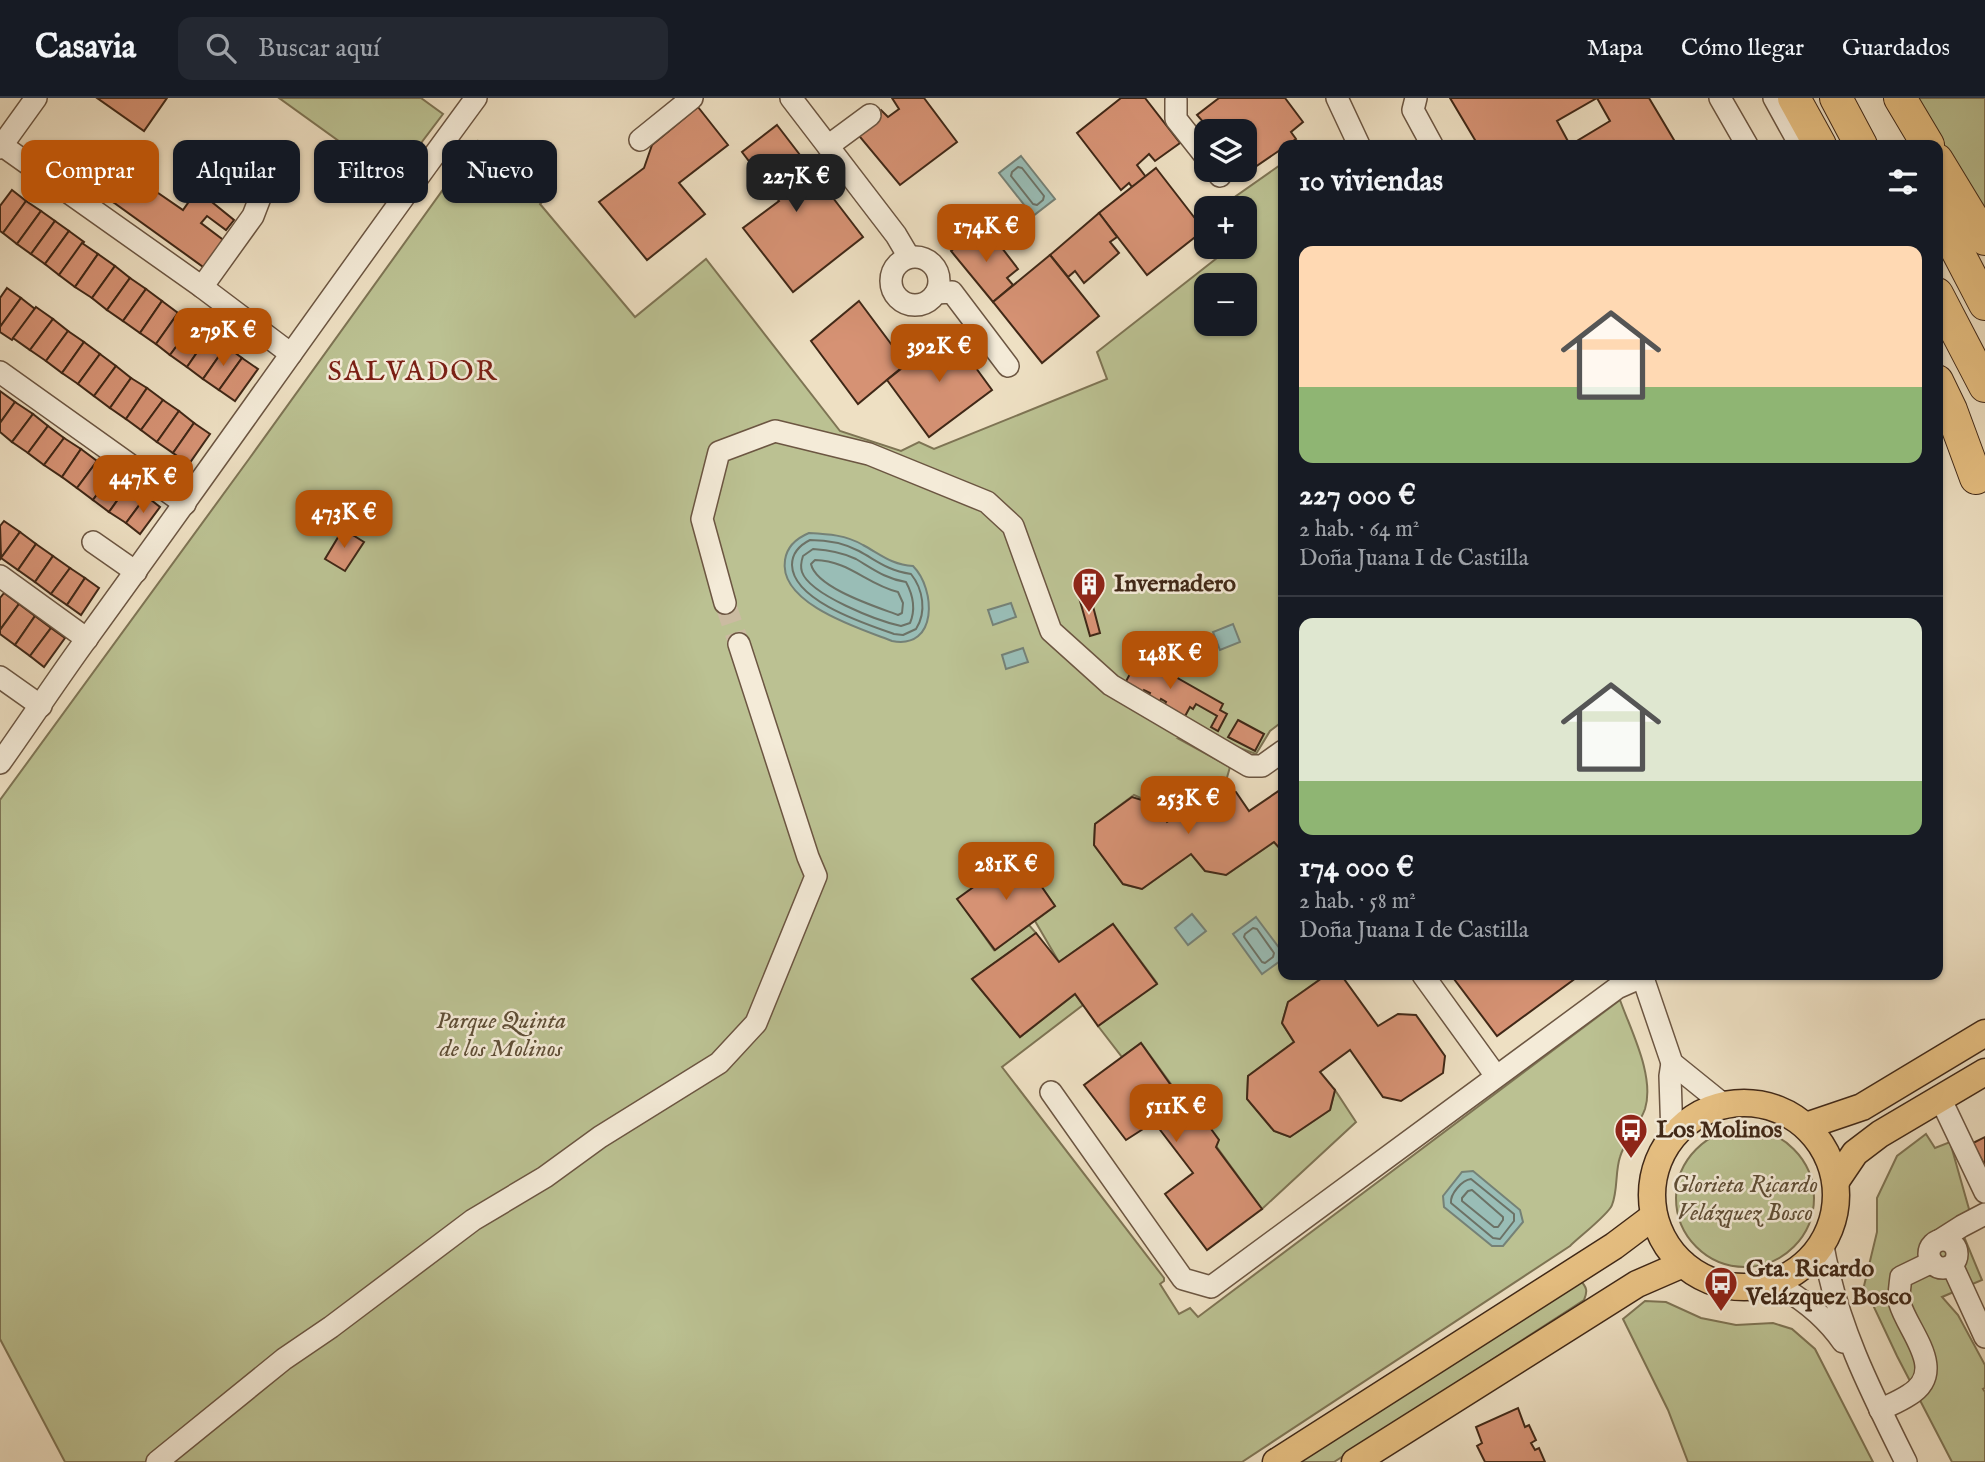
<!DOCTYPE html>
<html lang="es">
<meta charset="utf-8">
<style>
:root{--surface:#171b24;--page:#242831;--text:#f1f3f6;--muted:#9ea1a6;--line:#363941;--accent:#b45309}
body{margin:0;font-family:"IM FELL English",serif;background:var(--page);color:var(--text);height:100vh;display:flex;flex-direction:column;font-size:26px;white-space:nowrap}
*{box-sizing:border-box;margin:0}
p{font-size:23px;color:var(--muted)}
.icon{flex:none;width:38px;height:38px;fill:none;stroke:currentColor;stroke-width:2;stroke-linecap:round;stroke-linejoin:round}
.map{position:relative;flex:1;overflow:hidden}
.details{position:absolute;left:1278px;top:42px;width:665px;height:840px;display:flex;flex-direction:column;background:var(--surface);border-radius:14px;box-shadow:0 2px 5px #0004}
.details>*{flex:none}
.top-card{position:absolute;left:21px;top:42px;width:665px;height:63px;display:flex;gap:14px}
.fabs{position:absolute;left:1194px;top:21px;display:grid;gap:14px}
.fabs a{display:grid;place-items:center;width:63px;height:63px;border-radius:14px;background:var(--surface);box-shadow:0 2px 5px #0004;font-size:35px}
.price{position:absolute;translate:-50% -60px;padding:0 16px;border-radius:14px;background:var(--accent);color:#fff;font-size:23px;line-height:46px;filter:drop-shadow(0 2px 4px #0008)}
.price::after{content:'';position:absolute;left:50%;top:42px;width:21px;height:16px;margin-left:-10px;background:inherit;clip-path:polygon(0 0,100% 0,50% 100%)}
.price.on{background:#222;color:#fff}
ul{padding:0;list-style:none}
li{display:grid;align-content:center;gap:14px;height:371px;padding:0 21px}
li+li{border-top:2px solid var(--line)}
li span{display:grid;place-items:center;height:217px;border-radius:14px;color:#555}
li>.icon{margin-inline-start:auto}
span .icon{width:126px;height:126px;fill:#fffc;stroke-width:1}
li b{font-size:30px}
h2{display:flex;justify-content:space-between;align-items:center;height:84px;padding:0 21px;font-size:30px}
.chip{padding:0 24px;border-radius:14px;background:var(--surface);box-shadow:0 2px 5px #0004;font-size:24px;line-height:63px}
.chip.on{background:var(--accent);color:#fff}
header{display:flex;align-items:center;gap:42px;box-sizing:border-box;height:98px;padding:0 35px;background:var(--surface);border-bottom:2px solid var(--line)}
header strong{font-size:33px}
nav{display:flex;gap:38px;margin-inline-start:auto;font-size:24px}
.search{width:490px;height:63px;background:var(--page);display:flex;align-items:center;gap:18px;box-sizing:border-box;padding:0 24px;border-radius:14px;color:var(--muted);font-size:26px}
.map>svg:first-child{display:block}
</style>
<header>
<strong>Casavia</strong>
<div class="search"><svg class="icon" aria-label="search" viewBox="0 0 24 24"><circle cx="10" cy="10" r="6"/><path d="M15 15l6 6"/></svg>Buscar aquí</div>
<nav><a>Mapa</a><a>Cómo llegar</a><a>Guardados</a></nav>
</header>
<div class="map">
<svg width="1985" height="1364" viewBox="0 0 1985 1364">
<rect width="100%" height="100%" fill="#eee0c3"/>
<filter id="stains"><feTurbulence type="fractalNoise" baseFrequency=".00286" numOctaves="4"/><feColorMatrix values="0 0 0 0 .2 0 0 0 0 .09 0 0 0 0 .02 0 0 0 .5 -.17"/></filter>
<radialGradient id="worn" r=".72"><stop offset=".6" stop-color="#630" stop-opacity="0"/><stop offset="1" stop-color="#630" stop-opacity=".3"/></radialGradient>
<g fill="#bbc192" stroke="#7e7454" stroke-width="2" fill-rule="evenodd">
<polygon points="279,0 421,0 443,16 393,82"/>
<polygon points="1914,0 1985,0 1985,115"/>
<path d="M478,43l73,53 -11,10 95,113 71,-58 134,172 61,20 18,-9 15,7 173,-70 -10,-27 134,-105h13v-39h-25l64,-45v558l-13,10 -14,23 -47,-17 -30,2 51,28 -4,14 -59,41 -15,-19 -18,-8 -39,29 -1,21 29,39 19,5 49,-35 35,21 48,-33 9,10v123h43l-38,27 -6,21 12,19 -46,34 -1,23 27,32 16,6 40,-27 5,-20 21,32 -94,87 -121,-166 -19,14 -24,-31 59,-43 -44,-59 -54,38 -24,-41 20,-15 -36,-51 -61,44 36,51 35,-25 7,8 -64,46 48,58 55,-43 8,11 -81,62 162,211v3l-4,3 19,30 11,-6 8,9 422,-317c11,31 35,76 25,109 -6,17 -20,31 -25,48 -5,15 -2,33 -8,48 -3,9 -33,32 -42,41l-328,216h-1177l-65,-123v-539l249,-341zM1206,187h38v39h-38z"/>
<circle cx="1745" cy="1100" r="69"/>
<polygon points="1926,1036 1935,1050 1950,1044 1969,1111 1962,1134 1982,1182 1942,1199 1958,1217 1985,1267 1985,1290 1983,1291 1985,1294 1985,1364 1952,1364 1897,1258 1864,1188 1877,1134 1877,1100 1897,1058"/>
<path d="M1579,1181c8,8 9,12 5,21l-250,162h-42z"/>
<polygon points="1645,1203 1666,1204 1701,1220 1736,1227 1773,1225 1792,1231 1815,1251 1873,1364 1688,1364 1668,1312 1623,1221"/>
</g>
<g fill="#99bdb6" stroke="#758176" stroke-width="2">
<polygon points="1021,58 1055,101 1033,118 999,75"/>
<path d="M809,435c19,1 37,2 54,12 17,9 29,20 50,21 23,23 25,84 -21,75 -31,-12 -114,-37 -107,-81 2,-14 12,-22 24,-27z"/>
<polygon points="1011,505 1016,519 993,527 988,512"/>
<polygon points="1233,526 1240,544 1220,552 1213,534"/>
<polygon points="1023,550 1028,564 1006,571 1002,557"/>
<polygon points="1192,816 1206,833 1188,847 1175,830"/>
<polygon points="1256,819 1283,855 1283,861 1262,876 1233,836"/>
<polygon points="1473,1073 1520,1112 1523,1124 1503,1148 1492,1148 1444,1109 1443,1098 1462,1074"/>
</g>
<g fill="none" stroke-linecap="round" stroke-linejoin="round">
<g stroke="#6c7266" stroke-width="2">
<polygon points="1018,69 1022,70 1044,98 1043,102 1037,107 1033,106 1011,78 1012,74"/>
<path d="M810,442c17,0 34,3 49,11 20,11 28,19 52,23 12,15 16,38 5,55l-13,6 -9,-1c-28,-10 -101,-33 -102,-69 0,-12 8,-20 18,-25z"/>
<path d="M813,451c15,1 29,3 43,10 17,10 30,20 50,23 7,13 10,27 4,41l-9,3c-23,-5 -91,-31 -99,-54 -2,-6 -1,-10 1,-16z"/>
<path d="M815,462c35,1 51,24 83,32l5,11 -1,10 -4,2c-21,-8 -82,-27 -87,-51z"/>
<polygon points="1253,830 1257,831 1274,855 1273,859 1265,865 1262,864 1244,839 1245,836"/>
<path d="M1471,1081l43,35v7l-14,18 -7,-1 -42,-35c-1,-9 11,-23 20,-24z"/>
<polygon points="1472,1092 1503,1119 1503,1122 1498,1129 1494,1129 1462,1103 1462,1100 1468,1093"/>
</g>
</g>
<g fill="#d69274" stroke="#402817" stroke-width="2" fill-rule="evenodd">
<polygon points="97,0 167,0 144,33"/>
<polygon points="892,0 924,0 957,44 900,87 855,33 881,12 888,19 899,11"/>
<polygon points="1121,0 1145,0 1180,45 1155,63 1149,56 1137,67 1146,79 1132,89 1129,85 1121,92 1077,35"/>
<polygon points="1219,0 1285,0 1303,24 1291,34 1296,41 1287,47 1283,47 1283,50 1245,76 1242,72 1244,72 1244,33 1211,33 1197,17"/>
<path d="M1450,0h199l28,47h-199zM1597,0l13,23 -40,24 -13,-24z"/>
<polygon points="698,9 728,47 679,85 705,116 647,162 599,104 644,70 652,47"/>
<polygon points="777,27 863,139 793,194 743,130 779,103 742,54"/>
<polygon points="99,52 132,77 113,104 78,80"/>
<polygon points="1156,70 1204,132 1147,177 1099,115"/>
<polygon points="132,77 183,112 197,92 234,122 226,132 207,118 201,125 226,144 206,171 113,104"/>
<polygon points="12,92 26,103 3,135 0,133 0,108"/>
<polygon points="26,103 41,113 17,146 3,135"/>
<polygon points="41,113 55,123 31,156 17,146"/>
<polygon points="1099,115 1117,139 1110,144 1119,155 1084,185 1075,173 1068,179 1050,157"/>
<polygon points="55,123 69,133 45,166 31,156"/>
<polygon points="69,133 84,144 59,177 45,166"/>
<polygon points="989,133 1018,171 1007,180 1013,187 993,204 951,153 973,135 978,142"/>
<polygon points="82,145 98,156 75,189 59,177"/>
<polygon points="98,156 115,168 92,200 75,189"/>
<polygon points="1050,157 1099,218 1042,265 993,204"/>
<polygon points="115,168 130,180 107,212 92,200"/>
<polygon points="130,180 146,191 123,223 107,212"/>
<polygon points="7,190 21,200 0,229 0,200"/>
<polygon points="146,191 162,203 140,235 123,223"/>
<polygon points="21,200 35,211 12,242 0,234 0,229"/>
<polygon points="162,203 178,215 156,246 140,235"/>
<polygon points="859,203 906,266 858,306 811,243"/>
<polygon points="36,209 53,221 30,252 13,240"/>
<polygon points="178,215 193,226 170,257 156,246"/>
<polygon points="53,221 68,233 46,263 30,252"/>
<polygon points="193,226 209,237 187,269 170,257"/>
<polygon points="68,233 84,244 62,275 46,263"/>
<polygon points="949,233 992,292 929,339 887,282"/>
<polygon points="209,237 226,248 203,281 187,269"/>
<polygon points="84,244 100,256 78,286 62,275"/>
<polygon points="226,248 242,260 219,292 203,281"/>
<polygon points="100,256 116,268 94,298 78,286"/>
<polygon points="242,260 258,271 235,303 219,292"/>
<polygon points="116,268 131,280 110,310 94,298"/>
<polygon points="131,280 147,290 126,321 110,310"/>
<polygon points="147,290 163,302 141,332 126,321"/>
<polygon points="0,293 15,304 0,325"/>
<polygon points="163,302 179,313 157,344 141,332"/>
<polygon points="15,304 33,316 12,344 0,334 0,325"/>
<polygon points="179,313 194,325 173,355 157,344"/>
<polygon points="33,316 48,328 28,355 12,344"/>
<polygon points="194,325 210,336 189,366 173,355"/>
<polygon points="48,328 64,340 44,367 28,355"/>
<polygon points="64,340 81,351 62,379 44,367"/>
<polygon points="81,351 97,363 77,390 62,379"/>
<polygon points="97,363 113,374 93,402 77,390"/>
<polygon points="113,374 129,386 109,414 93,402"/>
<polygon points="129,386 146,398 126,425 109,414"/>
<polygon points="146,398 160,409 140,436 126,425"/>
<polygon points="4,423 20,434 1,460 0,428"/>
<polygon points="343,431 364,444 345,473 325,461"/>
<polygon points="20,434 36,446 18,472 1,460"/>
<polygon points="36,446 53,458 35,484 18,472"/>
<polygon points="53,458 70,470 51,496 35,484"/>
<polygon points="70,470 85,480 67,507 51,496"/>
<polygon points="85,480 99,490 81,517 67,507"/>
<polygon points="1089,493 1100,535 1090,538 1078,496"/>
<polygon points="4,495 19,506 0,532 0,500"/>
<polygon points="19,506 35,518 15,547 0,536 0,532"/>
<polygon points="35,518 51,530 30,558 15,547"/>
<polygon points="51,530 65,540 44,569 30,558"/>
<polygon points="1137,557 1223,606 1220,612 1227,616 1218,633 1211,629 1217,618 1196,606 1193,611 1190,609 1184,620 1164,608 1166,604 1161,601 1159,605 1148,599 1150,595 1144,592 1140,599 1123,589 1131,574 1129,573"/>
<polygon points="1238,622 1264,636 1255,653 1228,639"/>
<polygon points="1218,689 1236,694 1249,713 1283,690 1283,754 1274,744 1226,777 1205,773 1191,756 1142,791 1123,786 1094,747 1095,726 1132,699 1152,705 1167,724"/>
<polygon points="1019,756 1055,808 995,852 957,801"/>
<polygon points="1113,826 1157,886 1098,928 1075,896 1020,939 972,881 1036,835 1059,864"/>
<polygon points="1451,877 1580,877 1497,938"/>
<polygon points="1325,878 1344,881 1378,928 1398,916 1416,917 1445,958 1443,975 1401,1003 1383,999 1350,952 1320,974 1335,992 1330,1012 1290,1039 1274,1033 1247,1001 1248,978 1294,944 1282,925 1288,904"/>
<polygon points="1141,945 1187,1010 1195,1009 1219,1042 1216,1049 1262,1111 1207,1152 1165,1096 1193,1075 1154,1024 1126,1042 1084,987"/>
<polygon points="1985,1039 1985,1068 1973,1045"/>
<polygon points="1518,1310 1525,1329 1529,1327 1536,1342 1531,1345 1535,1352 1539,1350 1545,1364 1485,1364 1477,1348 1482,1345 1476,1329"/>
</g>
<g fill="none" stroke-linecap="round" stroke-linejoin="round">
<polyline stroke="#cbbba1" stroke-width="21" stroke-dasharray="21 10" stroke-linecap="butt" points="725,505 739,546"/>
<defs>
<g id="minor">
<polyline points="791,0 896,137 909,159"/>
<polyline points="1337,0 1359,47"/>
<polyline points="1416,0 1413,12 1432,47"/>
<polyline points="1720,0 1747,47"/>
<polyline points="1774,0 1800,47"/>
<polyline points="1176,2 1176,21 1206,59"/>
<polyline points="640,42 692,0"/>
<polyline points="0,46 202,189 291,256"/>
<polyline points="828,48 870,17"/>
<polyline points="0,50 36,0"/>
<polyline points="1215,72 1220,78"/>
<circle cx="915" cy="183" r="24"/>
<polyline points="202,189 253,118 263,92"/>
<polyline points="936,195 952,194 1008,268"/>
<polyline points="0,274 185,406"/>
<polyline points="93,444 136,474"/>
<polyline points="0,478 87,541"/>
<polyline points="725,505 702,421 719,354 775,333 869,356 987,404 1013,428 1051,533 1111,587 1249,668 1262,668 1283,653"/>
<polyline points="0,579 41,608"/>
<path d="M0,665c30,-42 58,-85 88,-126 130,-179 257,-361 388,-539"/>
<polyline points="1423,877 1496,978"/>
<polyline points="1642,877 1672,965 1724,1007"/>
<polyline points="1672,965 1670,978 1672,1039"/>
<polyline points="1051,994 1183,1181 1211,1189 1617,890 1642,879"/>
<polyline points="1941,1002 1985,1094"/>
<polyline points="1940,1142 1962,1128 1985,1116"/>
<circle cx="1943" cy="1156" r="14"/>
<path d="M1823,1148c14,79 47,144 83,216"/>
<polyline points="1952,1167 1985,1239"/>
<path d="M1774,1185c28,15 51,33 69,59"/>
<path d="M1880,1312c10,-5 20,-9 29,-15 39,-24 0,-62 -9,-91 -2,-9 0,-18 1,-27l31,-15"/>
<polyline points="157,1364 284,1261 331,1229 473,1122 545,1079 600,1039 719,965 756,925 816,778 808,759 739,546"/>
</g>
<g id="major">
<circle cx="1744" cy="1097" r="92"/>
<polyline points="1806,1028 1862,1009 1985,935"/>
<polyline points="1836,1083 1855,1055 1880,1036 1985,974"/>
<polyline points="1276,1364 1614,1148 1654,1118"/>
<polyline points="1355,1364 1637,1186 1683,1166"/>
</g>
<g id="highway">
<polyline points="1794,0 1820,47"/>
<polyline points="1836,0 1861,47"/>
<polyline points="1900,0 1928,47"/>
<polyline points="1937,62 1985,141"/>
<polyline points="1937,114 1985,206"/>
<polyline points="1937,196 1985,288"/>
<polyline points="1937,283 1951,312 1976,380"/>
</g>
</defs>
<use href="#minor" stroke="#6c5642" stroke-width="24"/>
<use href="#major" stroke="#402817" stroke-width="29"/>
<use href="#highway" stroke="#402817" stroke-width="34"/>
<use href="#minor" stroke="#f4ebd8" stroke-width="21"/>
<use href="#major" stroke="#e7c082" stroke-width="26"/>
<use href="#highway" stroke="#e7c082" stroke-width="32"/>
</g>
<defs>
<symbol id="building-pin" viewBox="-11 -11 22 30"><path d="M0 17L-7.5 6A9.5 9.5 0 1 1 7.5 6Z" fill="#8f2418" stroke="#f4ebd8"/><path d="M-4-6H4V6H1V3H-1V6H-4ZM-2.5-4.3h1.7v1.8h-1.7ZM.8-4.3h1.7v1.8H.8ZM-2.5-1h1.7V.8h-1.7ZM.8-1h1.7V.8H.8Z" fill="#fff"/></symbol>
<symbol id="bus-pin" viewBox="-11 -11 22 30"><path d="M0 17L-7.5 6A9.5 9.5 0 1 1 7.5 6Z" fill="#8f2418" stroke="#f4ebd8"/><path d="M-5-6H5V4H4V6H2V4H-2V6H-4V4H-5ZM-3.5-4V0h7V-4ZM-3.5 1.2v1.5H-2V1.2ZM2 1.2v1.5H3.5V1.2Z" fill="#fff"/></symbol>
</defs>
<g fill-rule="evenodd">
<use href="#building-pin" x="1070" y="467" width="38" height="52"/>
<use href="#bus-pin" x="1612" y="1013" width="38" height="52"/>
<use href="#bus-pin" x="1702" y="1166" width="38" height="52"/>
</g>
<g text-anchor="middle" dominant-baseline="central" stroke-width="5" stroke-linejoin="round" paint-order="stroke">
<g font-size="24" font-weight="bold" fill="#402817" stroke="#f4ebd8" text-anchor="start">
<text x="1114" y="486">Invernadero</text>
<text x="1656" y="1032">Los Molinos</text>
<text x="1746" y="1171">Gta. Ricardo<tspan x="1746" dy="28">Velázquez Bosco</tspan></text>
</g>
<g font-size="24" font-style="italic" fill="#5f4e36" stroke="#f4ebd8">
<text x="501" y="923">Parque Quinta<tspan x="501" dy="28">de los Molinos</tspan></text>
<text x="1745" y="1087">Glorieta Ricardo<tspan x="1745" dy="28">Velázquez Bosco</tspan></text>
</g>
<g font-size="28" letter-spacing="2" fill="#7a1f14" stroke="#f4ebd8">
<text x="413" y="274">SALVADOR</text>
</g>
</g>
<rect width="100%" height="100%" filter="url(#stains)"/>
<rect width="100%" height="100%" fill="url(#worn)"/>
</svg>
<div class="fabs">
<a><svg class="icon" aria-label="layers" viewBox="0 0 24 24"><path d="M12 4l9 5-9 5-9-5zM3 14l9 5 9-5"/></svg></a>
<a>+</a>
<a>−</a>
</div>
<b class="price on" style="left:796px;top:116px">227K €</b>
<b class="price" style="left:986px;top:166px">174K €</b>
<b class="price" style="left:223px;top:270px">279K €</b>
<b class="price" style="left:939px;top:286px">392K €</b>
<b class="price" style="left:143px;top:417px">447K €</b>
<b class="price" style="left:344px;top:452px">473K €</b>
<b class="price" style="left:1170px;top:593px">148K €</b>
<b class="price" style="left:1188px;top:738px">253K €</b>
<b class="price" style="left:1006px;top:804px">281K €</b>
<b class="price" style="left:1176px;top:1046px">511K €</b>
<div class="top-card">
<a class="chip on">Comprar</a>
<a class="chip">Alquilar</a>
<a class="chip">Filtros</a>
<a class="chip">Nuevo</a>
</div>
<section class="details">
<h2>10 viviendas<svg class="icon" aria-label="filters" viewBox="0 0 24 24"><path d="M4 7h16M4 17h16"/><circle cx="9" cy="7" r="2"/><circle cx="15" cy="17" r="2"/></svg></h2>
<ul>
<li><span style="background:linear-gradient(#ffd9b3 65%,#8fb573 0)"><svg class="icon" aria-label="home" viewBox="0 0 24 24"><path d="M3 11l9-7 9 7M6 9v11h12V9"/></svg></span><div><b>227 000 €</b><p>2 hab. · 64 m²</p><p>Doña Juana I de Castilla</p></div></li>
<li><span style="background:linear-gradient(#dfe7d0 75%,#8fb573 0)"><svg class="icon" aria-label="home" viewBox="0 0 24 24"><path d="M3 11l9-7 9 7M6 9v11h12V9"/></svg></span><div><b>174 000 €</b><p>2 hab. · 58 m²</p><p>Doña Juana I de Castilla</p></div></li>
</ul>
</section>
</div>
